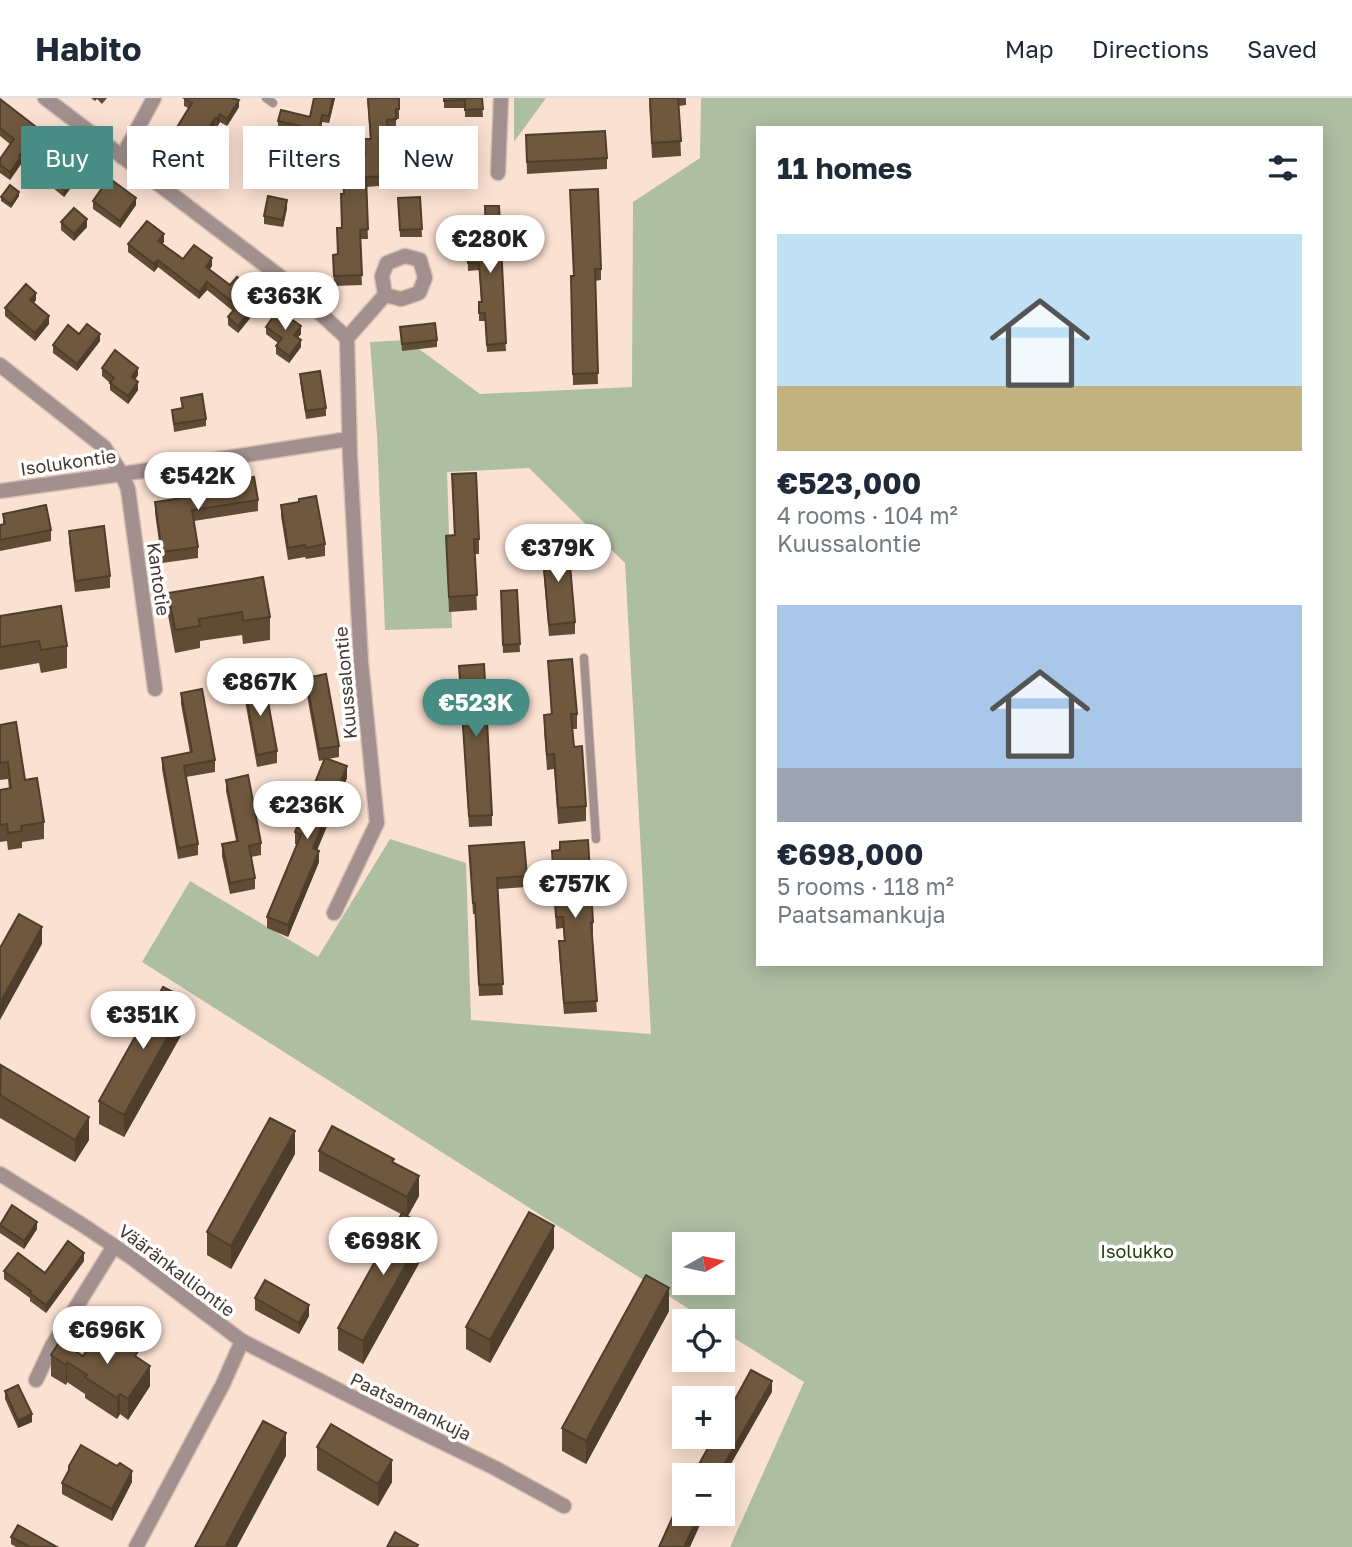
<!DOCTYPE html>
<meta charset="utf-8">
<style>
:root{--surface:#fff;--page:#f6f6f7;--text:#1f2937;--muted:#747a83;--line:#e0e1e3;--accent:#488d84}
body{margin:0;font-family:"Golos Text",sans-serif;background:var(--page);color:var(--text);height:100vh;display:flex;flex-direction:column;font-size:26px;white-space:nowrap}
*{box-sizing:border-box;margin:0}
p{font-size:23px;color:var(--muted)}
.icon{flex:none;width:38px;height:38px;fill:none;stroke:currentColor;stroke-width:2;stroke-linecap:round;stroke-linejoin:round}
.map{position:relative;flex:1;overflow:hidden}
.side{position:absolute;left:756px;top:28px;width:567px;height:840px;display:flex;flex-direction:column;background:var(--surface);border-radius:0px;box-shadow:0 4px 18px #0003}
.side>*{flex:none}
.guide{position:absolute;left:21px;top:28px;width:630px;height:63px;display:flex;gap:14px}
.needle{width:46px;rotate:81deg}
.tools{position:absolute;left:672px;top:1134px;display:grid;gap:14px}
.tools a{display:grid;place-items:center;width:63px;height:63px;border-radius:0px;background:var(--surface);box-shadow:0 4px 18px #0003;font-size:35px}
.price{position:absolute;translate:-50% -60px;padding:0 16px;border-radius:24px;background:#fff;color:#222;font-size:23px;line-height:46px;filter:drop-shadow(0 2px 4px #0008)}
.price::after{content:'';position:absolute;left:50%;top:42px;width:21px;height:16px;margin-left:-10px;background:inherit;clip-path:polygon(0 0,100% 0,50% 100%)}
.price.current{background:var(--accent);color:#fff}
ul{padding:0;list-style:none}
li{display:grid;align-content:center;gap:14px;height:371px;padding:0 21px}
li span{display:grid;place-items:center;height:217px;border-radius:0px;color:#555}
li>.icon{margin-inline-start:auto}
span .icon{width:126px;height:126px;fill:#fffc;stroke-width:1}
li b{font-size:30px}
h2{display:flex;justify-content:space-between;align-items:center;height:84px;padding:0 21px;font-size:30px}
.chip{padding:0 24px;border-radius:0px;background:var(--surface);box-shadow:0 4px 18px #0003;font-size:24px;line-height:63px}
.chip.current{background:var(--accent);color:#fff}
header{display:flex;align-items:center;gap:42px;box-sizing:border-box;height:98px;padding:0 35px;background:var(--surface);border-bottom:2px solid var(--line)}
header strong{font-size:33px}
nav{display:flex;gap:38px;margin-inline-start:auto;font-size:24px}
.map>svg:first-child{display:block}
</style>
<header>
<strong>Habito</strong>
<nav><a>Map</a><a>Directions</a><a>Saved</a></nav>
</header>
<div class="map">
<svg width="1352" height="1449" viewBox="0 0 1352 1449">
<rect width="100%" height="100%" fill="#fbe1d2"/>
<g fill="#aebea2" fill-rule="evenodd">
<polygon points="514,0 546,0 514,44"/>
<path d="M701,0h651v1449h-622l74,-165 -81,-51v-10h-15l-566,-359 48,-81 128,76 72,-118 76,24 5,157 180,14 -26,-471 -96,-95 -82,4 5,156 -67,2 -8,-195 -7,-93 37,-2 73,54 152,-7 1,-185 67,-44zM758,30h563v836h-563zM684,1146h39v39h-39z"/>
</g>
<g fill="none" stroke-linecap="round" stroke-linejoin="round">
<defs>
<g id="service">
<polyline points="266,0 273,5"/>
<polyline points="584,560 596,741"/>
</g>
<g id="minor">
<polyline points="45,0 282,180 347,240 350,359 361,564 377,725 334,815"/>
<polyline points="122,59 154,0"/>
<polyline points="498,75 501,0"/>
<polyline points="347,240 385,197 401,201 419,195 425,180 420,162 405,158 387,165 382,178 385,197"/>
<polyline points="0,267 104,349 122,376 128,391 155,591"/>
<polyline points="0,393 122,376 349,341"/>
<polyline points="0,1076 81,1126 132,1160 242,1243 417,1332 495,1370 564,1408"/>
<polyline points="36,1282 52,1248 114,1148"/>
<polyline points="136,1449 223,1286 242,1243"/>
</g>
</defs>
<use href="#service" stroke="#d7bfb2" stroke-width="10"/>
<use href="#minor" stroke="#d7bfb2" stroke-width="17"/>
<use href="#service" stroke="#a1908e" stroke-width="8"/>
<use href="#minor" stroke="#a1908e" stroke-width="14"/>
</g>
<g fill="#604c35">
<polygon points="91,0 107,0 102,6 97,1 95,3"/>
<polygon points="184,0 239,9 227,28 220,24 217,29 215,28 186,74 163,60 163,52 188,10 184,8"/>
<polygon points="314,0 335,0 329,25 322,24 315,65 296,61 299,34 278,30 278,23 310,19"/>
<polygon points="367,0 399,0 399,21 396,21 396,31 388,32 390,87 366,89 368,141 360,141 362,187 334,188 333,157 338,156 342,130 344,96 364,56 364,41 370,41"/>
<polygon points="444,0 482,0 483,19 465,19 465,10 444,10"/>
<polygon points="649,0 686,0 686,7 679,8 681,58 652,60"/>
<polygon points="0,1 40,40 21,64 21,66 10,82 0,75 0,61 10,46 0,38"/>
<polygon points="526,37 607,60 607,71 527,76"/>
<polygon points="434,39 460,73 460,81 438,83 437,77"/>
<polygon points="45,64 85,71 64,99 47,85 47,78 49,75 45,72"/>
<polygon points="570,92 601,171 601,182 595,183 598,286 573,287 571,178 574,178"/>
<polygon points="19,98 11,110 1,103 1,99"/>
<polygon points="420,99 422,139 400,139 398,100"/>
<polygon points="93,103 136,107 120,130 93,111"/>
<polygon points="499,108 506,253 487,254 485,223 479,223 479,204 481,204 479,172 468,173 467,137 486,137"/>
<polygon points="287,110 283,129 264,126 264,118"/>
<polygon points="61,124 87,129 74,143 61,132"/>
<polygon points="164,144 162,146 183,161 212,168 210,171 230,187 261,207 238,235 228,227 228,219 233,213 207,192 199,201 158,169 154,174 128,154 128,146"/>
<polygon points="36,202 33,205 49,226 35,243 5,218 5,210"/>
<polygon points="266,229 301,236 298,239 301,249 289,265 276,256 276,248 278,245 266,236"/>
<polygon points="400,229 437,242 437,249 402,253"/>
<polygon points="79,236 100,243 77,273 53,255 53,247"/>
<polygon points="102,270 138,277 135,282 138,292 128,306 110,292 110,285 102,278"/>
<polygon points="300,276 326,310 326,318 306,321 300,283"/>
<polygon points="181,300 206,321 206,328 174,334 172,312 182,311"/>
<polygon points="452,376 479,441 479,456 475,456 477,512 449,514 446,438 454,437"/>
<polygon points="207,387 258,402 258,413 194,423 198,449 198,460 162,465 155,415 155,404 207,396"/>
<polygon points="299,404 325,446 325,458 306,461 305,459 288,462 281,418 281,407"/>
<polygon points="3,416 51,432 51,443 0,453 0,427 3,426"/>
<polygon points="69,433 110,478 110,490 75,494 69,444"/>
<polygon points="542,447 575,524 575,536 549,538 542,458"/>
<polygon points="517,492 520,554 503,555 501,493"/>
<polygon points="168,495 270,519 270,542 243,546 242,537 200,543 200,550 175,555 168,517"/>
<polygon points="0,518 67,548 67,570 41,575 39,565 0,572"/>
<polygon points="548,563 577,616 577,631 572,631 574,649 586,708 586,723 558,726 554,671 547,672 544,632 544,617 551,616"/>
<polygon points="459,568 492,717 492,728 469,729"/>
<polygon points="306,580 339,648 339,659 328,661 347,680 317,752 319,764 288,839 267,830 267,819 297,747 295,746 295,734 324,662 319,663 306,592"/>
<polygon points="244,586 277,653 277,665 257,669 244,597"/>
<polygon points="181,595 215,662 215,674 186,679 198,746 198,757 178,761 162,671 162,660 190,655 181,606"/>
<polygon points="0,627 44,724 44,741 22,744 22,750 8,752 7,743 0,744 0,692 9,691 8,681 0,682"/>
<polygon points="226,682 261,745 261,757 251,759 255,780 255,791 230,796 222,758 222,746 236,743 226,693"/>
<polygon points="560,744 593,824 593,835 592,835 597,914 564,916 559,855 559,843 564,843 563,830 556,831 552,764 552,753 560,752"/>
<polygon points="469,748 527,778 527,789 497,791 503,897 479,898 475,816 473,816"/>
<polygon points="188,925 124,1039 99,1026 99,1003"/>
<polygon points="0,968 89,1042 75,1064 0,1020"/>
<polygon points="319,1053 394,1065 419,1098 408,1118 427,1151 363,1266 338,1252 338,1230 401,1116 319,1073"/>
<polygon points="295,1056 231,1171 207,1157 207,1134"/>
<polygon points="0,1126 37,1131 24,1151 0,1135"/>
<polygon points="554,1150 490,1265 466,1251 466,1229"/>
<polygon points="84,1163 46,1215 30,1203 30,1200 4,1181 4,1173 45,1175"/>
<polygon points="255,1200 309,1218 299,1236 255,1212"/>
<polygon points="669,1213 586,1366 562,1353 562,1330"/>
<polygon points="114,1249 138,1260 150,1288 128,1322 120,1316 117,1321 85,1300 85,1296 67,1284 66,1287 51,1278 51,1257 83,1258 96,1250"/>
<polygon points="5,1293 32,1324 18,1330 5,1301"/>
<polygon points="317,1349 392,1384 378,1408 317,1372"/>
<polygon points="69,1368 132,1384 112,1423 62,1396 62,1385 69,1374"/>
<polygon points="11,1439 57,1449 16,1449 11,1446"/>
</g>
<g fill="#4e3e2b">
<polygon points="333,0 335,0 329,25 329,18"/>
<polygon points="239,2 239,9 227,28 227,21"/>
<polygon points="220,16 220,24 217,29 217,21"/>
<polygon points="322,17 322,24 315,65 315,58"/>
<polygon points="215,20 215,28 186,74 186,66"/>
<polygon points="40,32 40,40 21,64 21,66 10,82 10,74 19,58"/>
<polygon points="85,63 85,71 64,99 64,91"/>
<polygon points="19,94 19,98 11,110 11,106"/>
<polygon points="136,100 136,107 120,130 120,123"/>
<polygon points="287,102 287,110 283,129 283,122"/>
<polygon points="87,121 87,129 74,143 74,136"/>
<polygon points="164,136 164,144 158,151 158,143"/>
<polygon points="212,160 212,168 206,176 206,169"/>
<polygon points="158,162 158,169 154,174 154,166"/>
<polygon points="207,184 207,192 199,201 199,194"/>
<polygon points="36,195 36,202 30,210 30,202"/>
<polygon points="261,199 261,207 238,235 238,228"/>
<polygon points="49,218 49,226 35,243 35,235"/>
<polygon points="301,228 301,236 294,244 294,237"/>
<polygon points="100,236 100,243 77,273 77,266"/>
<polygon points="301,242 301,249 289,265 289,258"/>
<polygon points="138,270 138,277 132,286 132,279"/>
<polygon points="138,284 138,292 128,306 128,298"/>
<polygon points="347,668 347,680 313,762 313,750"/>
<polygon points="319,753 319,764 288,839 288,827"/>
<polygon points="42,829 42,846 0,922 0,905"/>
<polygon points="188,902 188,925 124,1039 124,1017"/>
<polygon points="89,1019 89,1042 75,1064 75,1042"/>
<polygon points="295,1033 295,1056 231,1171 231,1148"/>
<polygon points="419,1078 419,1098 407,1119 407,1099"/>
<polygon points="37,1124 37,1131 24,1151 24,1143"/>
<polygon points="554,1128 554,1150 490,1265 490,1242"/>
<polygon points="427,1129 427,1151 363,1266 363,1243"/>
<polygon points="84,1155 84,1163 46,1215 46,1207"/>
<polygon points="669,1190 669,1213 586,1366 586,1343"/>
<polygon points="309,1207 309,1218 299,1236 299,1225"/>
<polygon points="67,1264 67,1284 66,1287 66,1267"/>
<polygon points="150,1268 150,1288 128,1322 128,1301"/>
<polygon points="772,1283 772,1294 723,1380 723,1377 718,1377"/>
<polygon points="120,1296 120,1316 117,1321 117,1300"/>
<polygon points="32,1316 32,1324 18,1330 18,1323"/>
<polygon points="286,1335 286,1358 237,1449 225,1449"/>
<polygon points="392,1362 392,1384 378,1408 378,1386"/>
<polygon points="132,1373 132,1384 112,1423 112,1411"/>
<polygon points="700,1416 705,1416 690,1449 684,1449"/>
</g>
<g fill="#70583e" stroke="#4e3e2b" stroke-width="2">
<polygon points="184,0 232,0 239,2 227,21 220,16 217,21 215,20 186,66 163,52 192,5"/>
<polygon points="314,0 333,0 329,18 322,17 315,58 296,55 300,28 278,23 281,12 310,19"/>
<polygon points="368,0 399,0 399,11 396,11 396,21 387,22 390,78 366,79 368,131 360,132 362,177 334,178 333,157 338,156 337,130 342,130 341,96 344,96 342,58 365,56 364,41 371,41"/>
<polygon points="444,0 482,0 483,11 465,12 465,2 444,3"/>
<polygon points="650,0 678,0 681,43 652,45"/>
<polygon points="0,1 40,32 19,58 21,59 10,74 0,67 0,61 14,41 0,30"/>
<polygon points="605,33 607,60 527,64 526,37"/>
<polygon points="458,37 460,73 438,75 437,69 434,39"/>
<polygon points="60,44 85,63 64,91 47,78 52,70 45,64"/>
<polygon points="109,80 136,100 120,123 93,103"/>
<polygon points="10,87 19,94 11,106 1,99"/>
<polygon points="598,91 601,171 595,171 598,275 573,276 571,178 574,178 570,92"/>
<polygon points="268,98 287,102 283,122 264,118"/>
<polygon points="420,99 422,131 400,132 398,100"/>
<polygon points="485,108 499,108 506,245 487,247 485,215 479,215 479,204 482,204 479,165 468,165 467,137 486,137"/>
<polygon points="74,110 87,121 74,136 61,124"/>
<polygon points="147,123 164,136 158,143 183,161 194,147 212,160 206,169 230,187 237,179 261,199 238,228 228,219 237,208 207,184 199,194 158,162 154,166 128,146"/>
<polygon points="26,186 36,195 30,202 49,218 35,235 5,210"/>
<polygon points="278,212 301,228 294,237 301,242 289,258 276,248 282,240 266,229"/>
<polygon points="435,225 437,242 402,246 400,229"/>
<polygon points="87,226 100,236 77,266 53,247 68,227 79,236"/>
<polygon points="115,252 138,270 132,279 138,284 128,298 110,285 114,280 102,270"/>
<polygon points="320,273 326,310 306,313 300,276"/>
<polygon points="202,296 206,321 174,326 172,312 183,310 181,300"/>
<polygon points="476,375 479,441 474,441 477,497 449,499 446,438 455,437 452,376"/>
<polygon points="254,379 258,402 192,412 198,449 162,454 155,404 208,396 207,387"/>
<polygon points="316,398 325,446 306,450 305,447 288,450 281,407 299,404 299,401"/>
<polygon points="46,407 51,432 0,442 0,427 5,426 3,416"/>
<polygon points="104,428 110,478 75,483 69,433"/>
<polygon points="568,444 575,524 549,527 542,447"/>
<polygon points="263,479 270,519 243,523 242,514 199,521 200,528 175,532 168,495"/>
<polygon points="517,492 520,546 503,547 501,493"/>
<polygon points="61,508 67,548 41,552 39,543 0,549 0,518"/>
<polygon points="572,561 577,616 571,616 574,649 582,648 586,708 558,710 554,656 547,657 544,617 552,616 548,563"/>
<polygon points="484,566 492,717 469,718 459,568"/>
<polygon points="326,576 339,648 319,651 306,580"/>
<polygon points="264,582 277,653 257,657 244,586"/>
<polygon points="202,591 215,662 184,668 198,746 178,750 162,660 192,654 181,595"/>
<polygon points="16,624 25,682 37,680 44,724 21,728 22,733 8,735 7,726 0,727 0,692 11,690 8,664 0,665 0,627"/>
<polygon points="325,660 347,668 313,750 319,753 288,827 267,819 301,737 295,734"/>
<polygon points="248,677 261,745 249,748 255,780 230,785 222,746 238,743 226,682"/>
<polygon points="588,742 593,824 591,824 597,903 564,905 559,843 565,843 563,819 556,819 552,753 560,752 560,744"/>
<polygon points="524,744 527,778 497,780 503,886 479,887 475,805 473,805 469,748"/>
<polygon points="19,816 42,829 0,905 0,850"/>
<polygon points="163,889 188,902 124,1017 99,1003"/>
<polygon points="1,967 89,1019 75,1042 0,997"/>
<polygon points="270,1020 295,1033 231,1148 207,1134"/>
<polygon points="332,1028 394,1061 392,1064 419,1078 407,1099 319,1053"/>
<polygon points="12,1107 37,1124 24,1143 0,1127"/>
<polygon points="529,1114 554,1128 490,1242 466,1229"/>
<polygon points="402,1115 427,1129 363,1243 338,1230"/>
<polygon points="68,1143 84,1155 46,1207 30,1195 31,1193 4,1173 18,1155 45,1175"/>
<polygon points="646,1177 669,1190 586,1343 562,1330"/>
<polygon points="265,1182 309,1207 299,1225 255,1200"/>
<polygon points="102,1241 114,1249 116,1245 123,1250 126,1245 138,1253 135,1258 150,1268 128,1301 120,1296 117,1300 85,1279 87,1277 67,1264 66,1267 51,1257 60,1243 83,1258 91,1246 96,1250"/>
<polygon points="751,1272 772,1283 718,1377 693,1377 714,1339 723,1339 723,1323"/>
<polygon points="18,1287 32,1316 18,1323 5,1293"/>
<polygon points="263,1323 286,1335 225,1449 195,1449"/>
<polygon points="331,1326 392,1362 378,1386 317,1349"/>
<polygon points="81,1347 117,1368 120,1365 132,1373 112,1411 62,1385 69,1372 69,1368"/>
<polygon points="684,1394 684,1416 700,1416 684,1449 659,1449"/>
<polygon points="18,1427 57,1449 30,1449 11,1439"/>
<polygon points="395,1434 418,1447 416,1449 387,1449"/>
</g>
<g text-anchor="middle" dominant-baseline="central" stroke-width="7" stroke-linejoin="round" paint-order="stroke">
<g font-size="18" fill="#453831" stroke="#fff">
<text transform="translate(68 364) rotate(-8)">Isolukontie</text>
<text transform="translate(159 481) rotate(82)">Kantotie</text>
<text transform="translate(345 585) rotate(-95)">Kuussalontie</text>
<text transform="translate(177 1172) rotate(37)">Vääränkalliontie</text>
<text transform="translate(411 1308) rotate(26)">Paatsamankuja</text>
</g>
<g font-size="18" fill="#233d0b" stroke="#fff">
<text x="1137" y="1153">Isolukko</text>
</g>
</g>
</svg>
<div class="tools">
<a><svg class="needle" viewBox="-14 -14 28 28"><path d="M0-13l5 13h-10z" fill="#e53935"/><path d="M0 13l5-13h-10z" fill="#747a83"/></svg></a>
<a><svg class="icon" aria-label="locate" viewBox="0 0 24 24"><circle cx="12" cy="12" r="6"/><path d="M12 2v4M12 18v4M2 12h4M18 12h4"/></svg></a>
<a>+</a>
<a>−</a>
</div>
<b class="price" style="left:490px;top:177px">€280K</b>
<b class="price" style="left:285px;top:234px">€363K</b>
<b class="price" style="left:198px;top:414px">€542K</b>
<b class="price" style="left:558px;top:486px">€379K</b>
<b class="price" style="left:260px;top:620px">€867K</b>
<b class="price current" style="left:476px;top:641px">€523K</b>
<b class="price" style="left:307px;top:743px">€236K</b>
<b class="price" style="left:575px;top:822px">€757K</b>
<b class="price" style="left:143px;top:953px">€351K</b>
<b class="price" style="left:383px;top:1179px">€698K</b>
<b class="price" style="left:107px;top:1268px">€696K</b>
<div class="guide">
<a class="chip current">Buy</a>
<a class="chip">Rent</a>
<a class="chip">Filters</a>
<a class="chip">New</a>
</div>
<section class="side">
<h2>11 homes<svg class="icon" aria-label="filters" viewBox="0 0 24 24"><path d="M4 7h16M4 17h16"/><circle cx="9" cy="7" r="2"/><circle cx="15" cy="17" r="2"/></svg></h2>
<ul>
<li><span style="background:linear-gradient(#bfe0f5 70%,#c2b280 0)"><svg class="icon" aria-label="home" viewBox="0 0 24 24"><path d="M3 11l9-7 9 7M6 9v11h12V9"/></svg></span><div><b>€523,000</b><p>4 rooms · 104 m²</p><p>Kuussalontie</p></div></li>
<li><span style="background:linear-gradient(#a9c7e8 75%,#9aa5b1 0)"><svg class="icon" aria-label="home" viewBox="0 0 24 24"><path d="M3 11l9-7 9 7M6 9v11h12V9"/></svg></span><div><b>€698,000</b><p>5 rooms · 118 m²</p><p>Paatsamankuja</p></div></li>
</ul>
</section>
</div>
